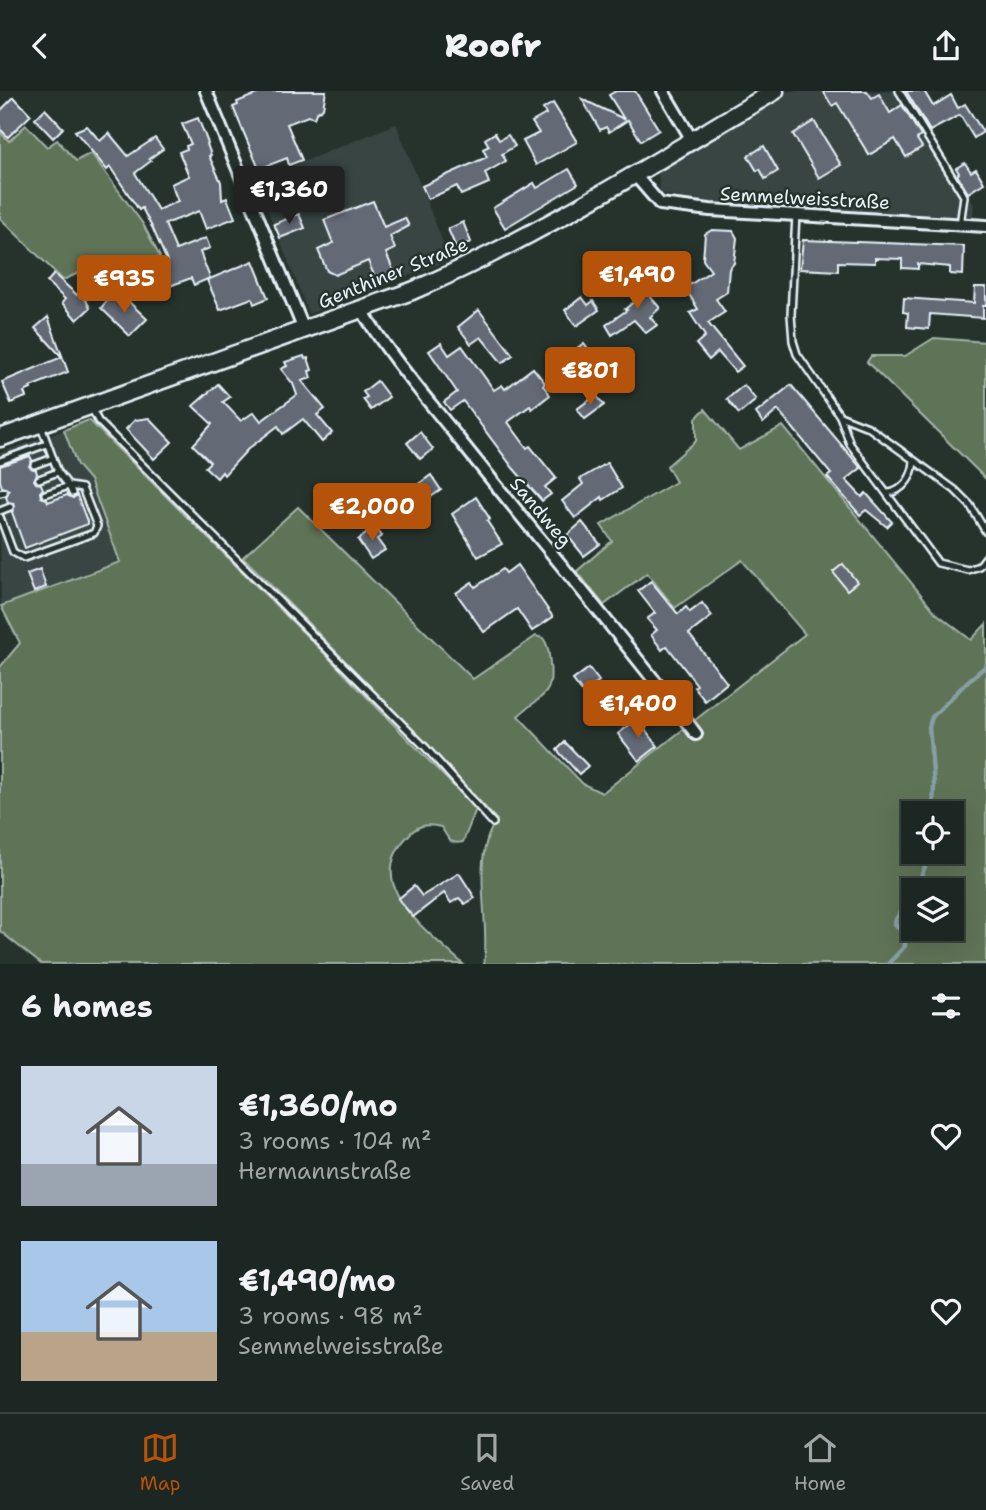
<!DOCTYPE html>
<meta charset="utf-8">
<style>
:root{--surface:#1c2622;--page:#252e2a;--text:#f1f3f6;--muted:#a0a5a5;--line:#3a4340;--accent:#b45309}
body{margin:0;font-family:"Shantell Sans",sans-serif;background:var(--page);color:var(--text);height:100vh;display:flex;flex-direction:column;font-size:26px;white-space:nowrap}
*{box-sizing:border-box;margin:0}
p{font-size:23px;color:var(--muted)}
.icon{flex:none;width:38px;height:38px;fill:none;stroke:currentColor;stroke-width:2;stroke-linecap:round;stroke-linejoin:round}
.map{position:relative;height:873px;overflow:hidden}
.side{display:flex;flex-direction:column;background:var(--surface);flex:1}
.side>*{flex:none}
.buttons{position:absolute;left:901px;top:710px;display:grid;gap:14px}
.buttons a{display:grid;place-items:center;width:63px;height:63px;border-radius:0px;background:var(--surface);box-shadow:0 7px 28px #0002,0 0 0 2px var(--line);font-size:35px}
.price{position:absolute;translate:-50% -60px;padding:0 16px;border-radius:7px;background:var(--accent);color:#fff;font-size:23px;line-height:46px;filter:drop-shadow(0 2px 4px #0008)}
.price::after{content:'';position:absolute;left:50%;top:42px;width:21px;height:16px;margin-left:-10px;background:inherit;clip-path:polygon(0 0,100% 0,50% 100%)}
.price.current{background:#222;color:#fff}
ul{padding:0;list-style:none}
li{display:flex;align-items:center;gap:21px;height:175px;padding:0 21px}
li span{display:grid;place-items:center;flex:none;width:196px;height:140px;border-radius:0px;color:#555}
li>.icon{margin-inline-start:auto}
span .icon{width:84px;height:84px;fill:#fffc;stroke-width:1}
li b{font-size:30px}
h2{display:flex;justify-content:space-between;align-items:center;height:84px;padding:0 21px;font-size:30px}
header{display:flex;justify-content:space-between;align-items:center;height:91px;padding:0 21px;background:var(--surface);font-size:32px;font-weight:800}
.tab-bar{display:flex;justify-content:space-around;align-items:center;height:98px;border-top:2px solid var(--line);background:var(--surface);font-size:19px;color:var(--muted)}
.tab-bar a{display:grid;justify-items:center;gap:4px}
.tab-bar .current{color:var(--accent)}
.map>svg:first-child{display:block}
</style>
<header><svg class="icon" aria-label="back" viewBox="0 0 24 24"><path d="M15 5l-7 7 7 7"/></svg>Roofr<svg class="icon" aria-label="share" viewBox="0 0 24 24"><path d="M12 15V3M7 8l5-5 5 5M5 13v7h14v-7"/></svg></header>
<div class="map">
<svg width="986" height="873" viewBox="0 0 986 873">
<rect width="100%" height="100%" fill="#26332d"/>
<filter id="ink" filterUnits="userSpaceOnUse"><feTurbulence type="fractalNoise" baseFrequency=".0143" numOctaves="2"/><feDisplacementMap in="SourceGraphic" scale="14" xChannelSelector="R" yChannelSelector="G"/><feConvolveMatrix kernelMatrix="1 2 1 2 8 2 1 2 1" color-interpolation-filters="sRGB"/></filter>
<g filter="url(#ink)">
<g fill="#384442">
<polygon points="788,0 904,0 974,114 973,126 693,110 660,102 658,78"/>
<polygon points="396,33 450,169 309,223 256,90"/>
<polygon points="64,339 77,374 90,389 120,471 1,515 0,362"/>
</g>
<g fill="#5e7357" stroke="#a3b2a8" stroke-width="2" fill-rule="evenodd">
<polygon points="26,34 47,56 57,49 76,70 91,62 143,133 160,166 112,184 97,174 63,189 0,127 0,41 9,50"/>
<polygon points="934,247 986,251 986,388 867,271 871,265 905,265"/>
<path d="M705,318l34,41 44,-24 153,187 35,27 15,-16v340h-502c7,-43 -15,-108 13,-144l-69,-75 -185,-188 55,-50 175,172 63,-43 7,2c6,8 6,17 7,26 4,34 -10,31 -32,52l65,68 19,9 203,-159 -63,-74 -67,48 -28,-35 -43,32 -27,-34 35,-30 -11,-16 75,-43 -9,-16 29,-25v-23zM914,723h38v38h-38zM914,800h38v38h-38z"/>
<path d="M89,329l235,233 152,156 -13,33c-15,3 -14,-4 -22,-15 -15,-4 -24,-2 -34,10 -46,49 22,95 56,127h-422l-41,-33v-264l20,-24 -19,-37 119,-44 -30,-82 -13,-15 -13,-35z"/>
</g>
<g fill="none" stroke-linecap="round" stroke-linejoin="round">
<g stroke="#879ea5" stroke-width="4.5">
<polyline points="933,723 934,693 929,636 932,626 967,591 986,575"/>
<polyline points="915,800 931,761"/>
<polyline points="888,873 905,855 905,844 895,833 896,828 914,802"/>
</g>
</g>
<g fill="#636a74" stroke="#e8f1f8" stroke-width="2">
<polygon points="264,0 326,0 323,17 316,22 314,27 308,25 287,33 302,69 289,74 287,67 259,78 233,16 238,14 237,11"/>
<polygon points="616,0 635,0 659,39 641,50 628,29 609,41 606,36 600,39 582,8 624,28 609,4"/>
<polygon points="823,0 867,0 872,7 879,3 890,22 902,14 921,45 917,48 922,56 906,66 895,48 869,64 837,12 832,15"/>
<polygon points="906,0 924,0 933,15 951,4 958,17 965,13 983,41 974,47 960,24 930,40"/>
<polygon points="14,6 31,24 8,46 0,38 0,20"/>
<polygon points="553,12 577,51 536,74 523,50 539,42 532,31 546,23 543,18"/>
<polygon points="45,18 63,37 53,47 35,28"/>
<polygon points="198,27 208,52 207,53 211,64 209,65 221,91 222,109 227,107 235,127 206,138 199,120 165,133 176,159 206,147 210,157 200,161 210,187 194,194 191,187 143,205 134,182 167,170 153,138 142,117 139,119 110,76 107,79 75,40 87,35 100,50 109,42 128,65 155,47 163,58 149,68 151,70 135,82 158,119 178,110 171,93 189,85 179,61 187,58 186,55 191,53 182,33"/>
<polygon points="814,30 841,74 819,87 793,43"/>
<polygon points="495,42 499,49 508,44 515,55 502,63 506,70 485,82 489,92 461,104 457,95 428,108 422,95 487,66 483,58 489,55 485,48"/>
<polygon points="764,55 778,80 765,88 760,78 757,80 748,65"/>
<polygon points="965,72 971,81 976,78 984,92 968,102 957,84 959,82 956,77"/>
<polygon points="569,78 578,93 505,137 493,117 534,92 537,97"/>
<polygon points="373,110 384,136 405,127 409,135 390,145 395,158 386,162 394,181 376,189 368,170 335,184 327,180 318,159 333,152 324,129"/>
<polygon points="299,123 305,137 280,147 274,133"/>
<polygon points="463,131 471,151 456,157 448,138"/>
<polygon points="712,139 733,140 737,147 734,172 729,178 727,201 716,208 725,221 708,232 743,275 735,281 718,261 709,269 696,253 705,245 690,222 698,218 685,197 711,180 703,169 705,143"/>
<polygon points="803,149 964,155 963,184 950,183 950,176 918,173 918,178 902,177 902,168 875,167 875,172 838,171 838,180 800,178"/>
<polygon points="253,170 268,207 254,213 252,207 220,219 207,189"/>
<polygon points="54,183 77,204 82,201 90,217 77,229 62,212 65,208 47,191"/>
<polygon points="640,188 650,200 647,202 660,217 650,226 657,234 646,242 634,229 612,244 606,234 627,219 625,218 635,210 632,207 635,204 630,197"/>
<polygon points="975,196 986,196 986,215 983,215 983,227 930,223 929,238 907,236 908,222 903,221 904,207 974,212"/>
<polygon points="111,205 122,215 127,209 147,228 130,245 101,217"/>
<polygon points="582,206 588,214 593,210 599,219 576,235 565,219"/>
<polygon points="479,219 513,264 502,272 481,246 471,253 458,236"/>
<polygon points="48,226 68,281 30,296 31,298 24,301 26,306 11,312 2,291 62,266 35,237"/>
<polygon points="441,252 449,264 462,255 494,299 502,294 505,298 533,277 545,292 543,294 550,304 532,318 530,315 508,331 527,357 530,355 556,387 545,396 551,403 542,410 513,377 463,310 450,319 444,311 457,301 429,260"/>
<polygon points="584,252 595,267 582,277 582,273 572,261"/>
<polygon points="304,265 305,268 308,267 312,279 309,280 311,287 302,290 325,318 317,324 332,342 322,351 303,328 283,343 278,335 248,358 224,384 222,381 217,387 205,376 210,371 193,354 212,333 193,315 218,293 230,306 223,311 241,330 254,321 261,330 297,304 293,293 281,278 287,275 285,271"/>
<polygon points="377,290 389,306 371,319 363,308 367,306 363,301"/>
<polygon points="744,294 756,309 739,323 727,308"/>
<polygon points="791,294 861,377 846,389 862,406 866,402 892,431 887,436 866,419 860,424 827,386 831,383 778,319 763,332 756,322"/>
<polygon points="596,304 604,314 585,328 577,318"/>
<polygon points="149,327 172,351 154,368 126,338 135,329"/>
<polygon points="420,341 433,358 420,368 407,352"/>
<polygon points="30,365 32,369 29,375 36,379 37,383 34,389 36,392 41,393 43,398 40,401 41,406 47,408 48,411 67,404 73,407 77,404 88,433 25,457 12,421 15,415 13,412 8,411 6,406 9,399 2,396 0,390 0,375"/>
<polygon points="607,372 622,397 603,409 602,406 575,427 562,410 583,393 580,388"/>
<polygon points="431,384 441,399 419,414 413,404 419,400 416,395"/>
<polygon points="476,406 490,428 487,430 502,453 478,466 452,423"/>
<polygon points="582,431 600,453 584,465 567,444"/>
<polygon points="375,436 382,445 377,448 385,459 371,468 358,449"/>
<polygon points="843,473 857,491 847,499 833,481"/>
<polygon points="517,474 553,526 532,540 517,518 484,541 456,502 472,491 475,496 503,478 506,482"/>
<polygon points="40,478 46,496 34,501 27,483"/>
<polygon points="651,490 678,523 686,516 690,521 702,512 712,525 689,543 727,592 705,610 694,596 697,594 667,555 662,559 651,544 657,539 647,528 655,522 638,500"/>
<polygon points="589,577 599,590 583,602 573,589"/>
<polygon points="637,628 658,655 639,670 618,643"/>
<polygon points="565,651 588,675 579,683 557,659"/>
<polygon points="459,782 475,807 465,813 459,807 451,812 444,802 413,826 398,808 414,795 422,805"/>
</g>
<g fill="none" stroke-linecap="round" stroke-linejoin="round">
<defs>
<g id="lane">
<polyline points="899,0 964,105 960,134"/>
<polyline points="796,123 791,224 793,250 797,263 840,325 850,353 938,472 968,479 979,475 986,466"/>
<polyline points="92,318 98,330 426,657 493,732"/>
<polyline points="840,325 868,336 955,399 970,414 986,441"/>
<polyline points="41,335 58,381 69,395 72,402"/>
<polyline points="0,370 47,353"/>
<polyline points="34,374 53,367"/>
<polyline points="39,388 58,381"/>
<polyline points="0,402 4,401"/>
<path d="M888,402c16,-2 25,-17 26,-32"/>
<polyline points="0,420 10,416"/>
<polyline points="0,426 13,461 24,467 94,442 97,435 82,397 69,395 45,403"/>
</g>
<g id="street">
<polyline points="206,0 304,239"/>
<polyline points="663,0 692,49"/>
<polyline points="635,84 660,113 710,119 986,135"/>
<path d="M362,219c27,46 63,86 96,128 79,99 161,195 238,296"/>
</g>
<path id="secondary" d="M0,347l412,-147c128,-55 244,-130 363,-200"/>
</defs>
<use href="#lane" stroke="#e8f1f8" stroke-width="10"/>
<use href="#street" stroke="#e8f1f8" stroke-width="16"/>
<use href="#secondary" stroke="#e8f1f8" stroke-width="21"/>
<use href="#lane" stroke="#26332d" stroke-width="5"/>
<use href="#street" stroke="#26332d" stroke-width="10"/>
<use href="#secondary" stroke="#26332d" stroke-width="16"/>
</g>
</g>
<g text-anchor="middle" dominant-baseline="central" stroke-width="5" stroke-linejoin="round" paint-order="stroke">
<g font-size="19" fill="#e8f1f8" stroke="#26332d">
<text transform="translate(805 107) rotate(3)">Semmelweisstraße</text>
<text transform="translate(393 182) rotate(-22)">Genthiner Straße</text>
<text transform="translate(541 421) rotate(50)">Sandweg</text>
</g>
</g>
</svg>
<div class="buttons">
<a><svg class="icon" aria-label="locate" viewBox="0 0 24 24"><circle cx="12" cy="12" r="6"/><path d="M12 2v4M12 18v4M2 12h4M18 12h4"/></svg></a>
<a><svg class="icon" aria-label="layers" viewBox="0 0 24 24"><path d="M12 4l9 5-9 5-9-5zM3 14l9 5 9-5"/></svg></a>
</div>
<b class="price current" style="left:289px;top:135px">€1,360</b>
<b class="price" style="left:637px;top:220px">€1,490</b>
<b class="price" style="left:124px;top:224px">€935</b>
<b class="price" style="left:590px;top:316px">€801</b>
<b class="price" style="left:372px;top:452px">€2,000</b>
<b class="price" style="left:638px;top:649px">€1,400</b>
</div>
<section class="side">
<h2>6 homes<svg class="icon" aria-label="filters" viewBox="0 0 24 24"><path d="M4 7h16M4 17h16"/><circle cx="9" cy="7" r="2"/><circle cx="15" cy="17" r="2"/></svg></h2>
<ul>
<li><span style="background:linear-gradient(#c9d6e8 70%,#9aa5b1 0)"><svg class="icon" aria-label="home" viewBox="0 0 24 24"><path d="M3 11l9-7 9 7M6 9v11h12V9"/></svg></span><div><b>€1,360/mo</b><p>3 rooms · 104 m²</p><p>Hermannstraße</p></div><svg class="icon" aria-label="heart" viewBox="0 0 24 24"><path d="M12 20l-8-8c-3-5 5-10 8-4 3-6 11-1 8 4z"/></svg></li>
<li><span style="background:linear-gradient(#a9c7e8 65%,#b9a48a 0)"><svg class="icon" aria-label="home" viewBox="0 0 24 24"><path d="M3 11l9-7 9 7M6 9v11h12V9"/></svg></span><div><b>€1,490/mo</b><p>3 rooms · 98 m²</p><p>Semmelweisstraße</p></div><svg class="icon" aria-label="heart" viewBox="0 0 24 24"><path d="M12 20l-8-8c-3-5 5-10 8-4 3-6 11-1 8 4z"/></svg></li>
</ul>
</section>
<nav class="tab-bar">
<a class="current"><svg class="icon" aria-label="map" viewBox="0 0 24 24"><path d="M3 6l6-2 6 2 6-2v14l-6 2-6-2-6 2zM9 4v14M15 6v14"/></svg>Map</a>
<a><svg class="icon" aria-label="saved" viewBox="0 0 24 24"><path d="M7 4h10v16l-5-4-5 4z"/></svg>Saved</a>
<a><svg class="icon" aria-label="home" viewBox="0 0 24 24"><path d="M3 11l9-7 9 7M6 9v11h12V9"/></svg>Home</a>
</nav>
